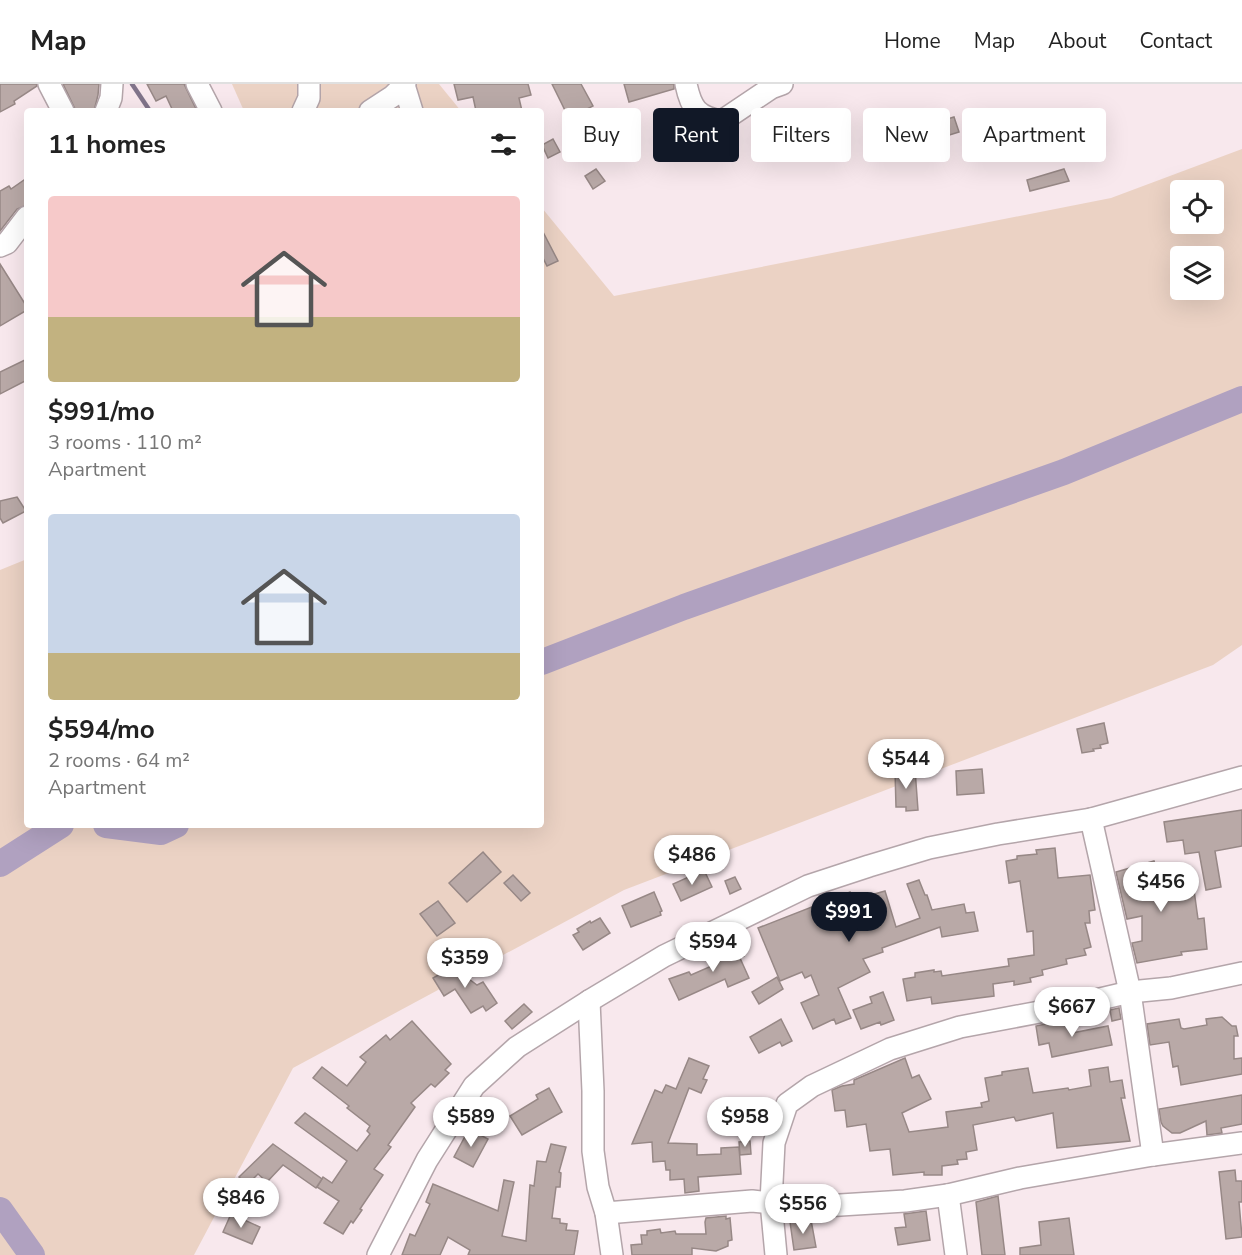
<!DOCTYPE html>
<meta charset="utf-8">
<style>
:root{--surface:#fff;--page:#f6f6f6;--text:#222;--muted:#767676;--line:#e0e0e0;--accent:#111827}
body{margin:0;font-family:"Nunito Sans",sans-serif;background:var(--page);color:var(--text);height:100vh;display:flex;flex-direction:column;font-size:22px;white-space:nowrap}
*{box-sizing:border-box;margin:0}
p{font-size:20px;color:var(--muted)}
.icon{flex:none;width:33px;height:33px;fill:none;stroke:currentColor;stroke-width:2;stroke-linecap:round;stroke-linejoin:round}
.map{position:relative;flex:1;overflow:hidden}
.panel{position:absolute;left:24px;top:24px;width:520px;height:720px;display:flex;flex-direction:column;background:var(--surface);border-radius:6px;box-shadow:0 6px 24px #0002}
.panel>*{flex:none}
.guide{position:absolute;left:562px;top:24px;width:570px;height:54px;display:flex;gap:12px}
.tools{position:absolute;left:1170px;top:96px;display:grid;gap:12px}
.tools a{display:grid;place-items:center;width:54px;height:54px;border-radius:6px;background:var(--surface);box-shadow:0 6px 24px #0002;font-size:30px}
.price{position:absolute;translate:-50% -51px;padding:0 14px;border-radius:21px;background:#fff;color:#222;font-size:20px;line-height:39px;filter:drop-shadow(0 2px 3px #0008)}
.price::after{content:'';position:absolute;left:50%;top:36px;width:18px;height:14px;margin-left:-9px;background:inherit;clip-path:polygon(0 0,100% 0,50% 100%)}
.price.active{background:var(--accent);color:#fff}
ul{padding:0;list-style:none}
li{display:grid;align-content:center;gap:12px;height:318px;padding:0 24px}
li span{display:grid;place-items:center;height:186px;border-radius:6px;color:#555}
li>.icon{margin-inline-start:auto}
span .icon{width:108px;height:108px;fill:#fffc;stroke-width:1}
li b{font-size:26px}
h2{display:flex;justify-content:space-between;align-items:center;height:72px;padding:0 24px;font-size:26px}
.chip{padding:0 21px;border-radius:6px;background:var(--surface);box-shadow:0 6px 24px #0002;font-size:21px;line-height:54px}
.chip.active{background:var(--accent);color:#fff}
header{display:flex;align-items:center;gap:36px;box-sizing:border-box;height:84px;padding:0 30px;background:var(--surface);border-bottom:2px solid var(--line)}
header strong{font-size:28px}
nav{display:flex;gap:33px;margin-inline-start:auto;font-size:21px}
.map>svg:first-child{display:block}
</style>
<header>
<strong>Map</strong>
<nav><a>Home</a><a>Map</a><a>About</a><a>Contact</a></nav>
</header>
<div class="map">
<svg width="1242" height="1171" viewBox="0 0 1242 1171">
<rect width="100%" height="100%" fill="#f8e8ed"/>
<g fill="#ebd2c4" fill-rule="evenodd">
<polygon points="232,0 439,0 461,27 244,27"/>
<path d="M1242,65v496l-29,20 -589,225 -331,178 -99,187h-194v-685l27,-11v266h515v-617l72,88 497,-98zM1180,106h34v34h-34zM1180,172h34v34h-34z"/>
</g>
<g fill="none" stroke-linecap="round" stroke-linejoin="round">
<polyline stroke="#80748a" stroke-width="4.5" points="132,0 150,27"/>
<g stroke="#b0a1c0" stroke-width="26">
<polyline points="542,578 684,523 1064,388 1242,315"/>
<polyline points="106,741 161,748 176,741"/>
<polyline points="0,780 61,741"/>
<polyline points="0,1126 32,1171"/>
</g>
</g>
<g fill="#b9a9a7" stroke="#978886" stroke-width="1.5">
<polygon points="0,0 36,0 37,2 14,17 15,20 0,28"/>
<polygon points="63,0 99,0 98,11 94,27 76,27"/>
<polygon points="147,0 184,0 197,27 173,27 166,12 156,17"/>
<polygon points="454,0 528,0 531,11 519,14 522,27 476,27 473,13 458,16"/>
<polygon points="552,0 581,0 593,22 583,27 597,54 601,52 607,63 588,73"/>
<polygon points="624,0 674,0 674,5 629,18"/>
<polygon points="941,25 944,36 954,33 959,48 914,62 906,35"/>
<polygon points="553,55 560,68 548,74 542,61"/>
<polygon points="596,85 605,97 593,105 585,92"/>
<polygon points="1064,85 1069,97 1030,107 1027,96"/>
<polygon points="27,94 27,121 17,125 0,147 0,107 9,102 11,105"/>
<polygon points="542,146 558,177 547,182 542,172"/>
<polygon points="0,180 27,223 27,226 0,242"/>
<polygon points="27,275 27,296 0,310 0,288"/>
<polygon points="17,413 26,427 3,439 0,434 0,417"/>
<polygon points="1104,639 1108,659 1100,661 1101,664 1093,665 1094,667 1082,669 1077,645"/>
<polygon points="915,685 918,726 906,727 906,723 896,723 895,687"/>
<polygon points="982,685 984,709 957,711 956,687"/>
<polygon points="1242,726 1242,762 1215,767 1221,803 1206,806 1199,768 1185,770 1183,756 1167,758 1164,738"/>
<polygon points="1055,764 1058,794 1090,791 1095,826 1089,827 1090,839 1085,839 1091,863 1084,865 1086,871 1066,875 1067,880 1042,886 1043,891 1030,894 1031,898 1014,901 1014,897 993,900 994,912 932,920 931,913 907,917 903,895 915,893 915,889 934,886 934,888 941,887 942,892 1009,882 1008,875 1034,871 1033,847 1027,848 1020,797 1009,799 1006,777 1017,775 1017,772 1037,770 1036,766"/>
<polygon points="483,768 501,788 467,818 449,799"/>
<polygon points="1154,777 1157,787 1171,784 1174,803 1193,799 1198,835 1204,834 1207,865 1181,868 1182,871 1137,879 1132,859 1142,857 1142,832 1127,835 1116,788"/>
<polygon points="704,786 712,803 681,817 673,800"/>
<polygon points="513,791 530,809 521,817 504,799"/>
<polygon points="735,793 741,805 730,810 725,797"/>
<polygon points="919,796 925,811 927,811 932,826 964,820 966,829 974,828 978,847 942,853 940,843 882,864 883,868 863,875 870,888 838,904 851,934 836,940 834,935 813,945 801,919 819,911 811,891 805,894 802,888 780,897 758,844 850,808 851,813 863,809 864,813 885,807 896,843 920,834 907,800"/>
<polygon points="654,808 662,827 660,828 661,831 631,843 622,822"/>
<polygon points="438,817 455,839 437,852 420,830"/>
<polygon points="600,834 610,849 583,866 573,851 579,848 577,845 590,837 591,839"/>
<polygon points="738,858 744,872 740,874 749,894 728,903 725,895 679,916 669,895 689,888 691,891 714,881 709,871"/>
<polygon points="459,879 469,895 477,901 483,898 497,919 486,927 483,922 471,929 455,905 444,912 433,894"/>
<polygon points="777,893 783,905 759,920 752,908"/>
<polygon points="883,908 894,936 881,941 880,938 861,945 853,926 872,919 870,913"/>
<polygon points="524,920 532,928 512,945 505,937"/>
<polygon points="1119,924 1121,935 1112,937 1110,926"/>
<polygon points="1222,933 1232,942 1236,942 1238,952 1234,952 1234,975 1242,974 1242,990 1181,1001 1178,982 1173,983 1169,958 1150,961 1147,940 1179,935 1181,944 1184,945 1207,941 1206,935"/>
<polygon points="781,935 792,957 782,962 780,958 759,969 750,953"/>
<polygon points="1070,935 1072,949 1108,942 1112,961 1052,973 1049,959 1039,961 1036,942"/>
<polygon points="412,937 451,980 445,986 449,989 435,1003 431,1000 411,1019 415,1023 388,1061 391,1063 374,1085 383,1091 360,1125 362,1126 353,1139 351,1137 343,1150 324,1139 339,1117 317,1103 323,1093 332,1099 347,1077 295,1039 305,1029 357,1067 370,1050 367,1047 370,1042 347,1024 349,1022 313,994 322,983 347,1002 366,978 360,973 386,951 390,956"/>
<polygon points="689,974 709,982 703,995 707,996 701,1009 689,1004 668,1059 697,1060 697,1071 721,1070 721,1064 739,1063 741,1090 698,1093 699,1107 685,1109 684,1095 670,1096 670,1086 666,1086 665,1077 653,1078 652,1058 632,1060 655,1006 662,1009 666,1001 676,1005"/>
<polygon points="905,974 912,994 919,991 931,1015 902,1029 909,1048 948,1043 946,1028 982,1023 981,1019 989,1017 985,994 1002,991 1002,988 1028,984 1033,1009 1068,1004 1069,1006 1091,1002 1089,986 1108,983 1110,998 1122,996 1125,1014 1121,1014 1130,1057 1057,1064 1053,1029 1016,1037 1014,1033 973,1041 977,1066 966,1068 967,1075 957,1076 958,1080 942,1082 942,1091 924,1091 924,1088 893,1091 890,1065 870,1067 866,1040 847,1043 845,1026 835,1027 832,1006 842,1002 854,1000 854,996"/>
<polygon points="549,1004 562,1028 522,1051 510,1032 538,1015 536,1011"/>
<polygon points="1242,1011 1242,1040 1221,1044 1222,1049 1207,1051 1206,1037 1180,1049 1172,1049 1163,1042 1161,1038 1159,1025"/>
<polygon points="469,1045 488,1055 473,1083 454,1073"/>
<polygon points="750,1057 751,1070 740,1071 739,1058"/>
<polygon points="273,1060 322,1095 316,1104 283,1081 267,1098 258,1090 247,1101 239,1093"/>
<polygon points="551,1060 566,1063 559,1088 561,1089 560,1103 556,1103 552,1134 560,1135 560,1139 567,1140 566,1146 578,1147 574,1171 468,1171 470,1166 448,1153 440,1171 402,1171 410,1150 415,1152 430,1120 426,1118 433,1100 498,1127 504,1096 514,1098 502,1152 526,1157 530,1101 534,1102 537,1077 546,1078"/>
<polygon points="1235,1086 1236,1097 1242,1097 1242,1118 1239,1118 1242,1153 1226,1155 1219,1088"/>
<polygon points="998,1112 1005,1171 982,1171 976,1118"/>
<polygon points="926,1127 930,1156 898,1161 895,1144 906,1143 904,1130"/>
<polygon points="231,1130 260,1143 252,1160 223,1148"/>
<polygon points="726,1132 726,1135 730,1134 732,1156 728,1157 728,1162 716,1167 692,1164 692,1171 632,1171 631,1161 642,1160 641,1151 647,1151 647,1147 660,1145 661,1149 675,1147 676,1150 706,1150 705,1138 706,1134"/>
<polygon points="1069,1134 1074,1171 1020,1171 1020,1164 1041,1161 1039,1138"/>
<polygon points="809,1136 811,1136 816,1163 794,1166 790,1138"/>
</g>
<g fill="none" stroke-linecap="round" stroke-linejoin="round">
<defs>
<g id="minor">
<polyline points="49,0 63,27"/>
<polyline points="197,0 211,27"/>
<path d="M686,0c5,24 11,33 36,37l49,-33 11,-4"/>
<polyline points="404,1 412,27"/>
<polyline points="106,27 111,14 112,0"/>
<polyline points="303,27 309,14 309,0"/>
<polyline points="370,27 393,12 405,0"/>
<polyline points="0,162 7,159 27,133"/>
<polyline points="1091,735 1130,908 1153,1071"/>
<polyline points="589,917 593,1007 593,1067 598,1103 606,1129 612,1171"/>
<polyline points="948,1111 956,1171"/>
<polyline points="606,1129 752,1117 808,1123 905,1117 948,1111 1020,1094 1153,1071 1242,1059"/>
<polyline points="378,1171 427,1076 474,1002 517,963 589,917 664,872 808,802 869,782 929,764 998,750 1091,735 1242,693"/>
<polyline points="776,1171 771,1118 774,1059 787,1020 812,1002 890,965 960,943 1066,923 1130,908 1171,904 1242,889"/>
</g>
</defs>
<use href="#minor" stroke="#b4a5aa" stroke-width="24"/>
<use href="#minor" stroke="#fff" stroke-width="21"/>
</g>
</svg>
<div class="tools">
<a><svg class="icon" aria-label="locate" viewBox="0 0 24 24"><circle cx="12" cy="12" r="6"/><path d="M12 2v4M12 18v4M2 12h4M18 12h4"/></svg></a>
<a><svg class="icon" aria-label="layers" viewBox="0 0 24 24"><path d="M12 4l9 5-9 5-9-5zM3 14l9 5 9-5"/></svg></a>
</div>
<b class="price" style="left:906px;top:706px">$544</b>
<b class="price" style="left:692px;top:802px">$486</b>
<b class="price" style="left:1161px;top:829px">$456</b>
<b class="price active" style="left:849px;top:859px">$991</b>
<b class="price" style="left:713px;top:889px">$594</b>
<b class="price" style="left:465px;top:905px">$359</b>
<b class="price" style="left:1072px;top:954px">$667</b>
<b class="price" style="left:471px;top:1064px">$589</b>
<b class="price" style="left:745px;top:1064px">$958</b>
<b class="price" style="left:241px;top:1145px">$846</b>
<b class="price" style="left:803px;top:1151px">$556</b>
<div class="guide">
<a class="chip">Buy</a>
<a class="chip active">Rent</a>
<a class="chip">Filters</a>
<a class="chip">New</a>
<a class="chip">Apartment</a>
</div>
<section class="panel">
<h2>11 homes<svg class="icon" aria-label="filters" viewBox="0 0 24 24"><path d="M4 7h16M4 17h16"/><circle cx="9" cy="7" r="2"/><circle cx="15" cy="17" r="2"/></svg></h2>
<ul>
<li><span style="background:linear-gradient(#f6c9c9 65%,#c2b280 0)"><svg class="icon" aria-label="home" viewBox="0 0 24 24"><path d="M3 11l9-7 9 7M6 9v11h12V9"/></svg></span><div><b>$991/mo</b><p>3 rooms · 110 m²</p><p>Apartment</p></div></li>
<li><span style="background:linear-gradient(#c9d6e8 75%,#c2b280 0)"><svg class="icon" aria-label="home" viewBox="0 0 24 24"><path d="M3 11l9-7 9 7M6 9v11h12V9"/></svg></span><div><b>$594/mo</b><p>2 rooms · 64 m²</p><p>Apartment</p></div></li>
</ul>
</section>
</div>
